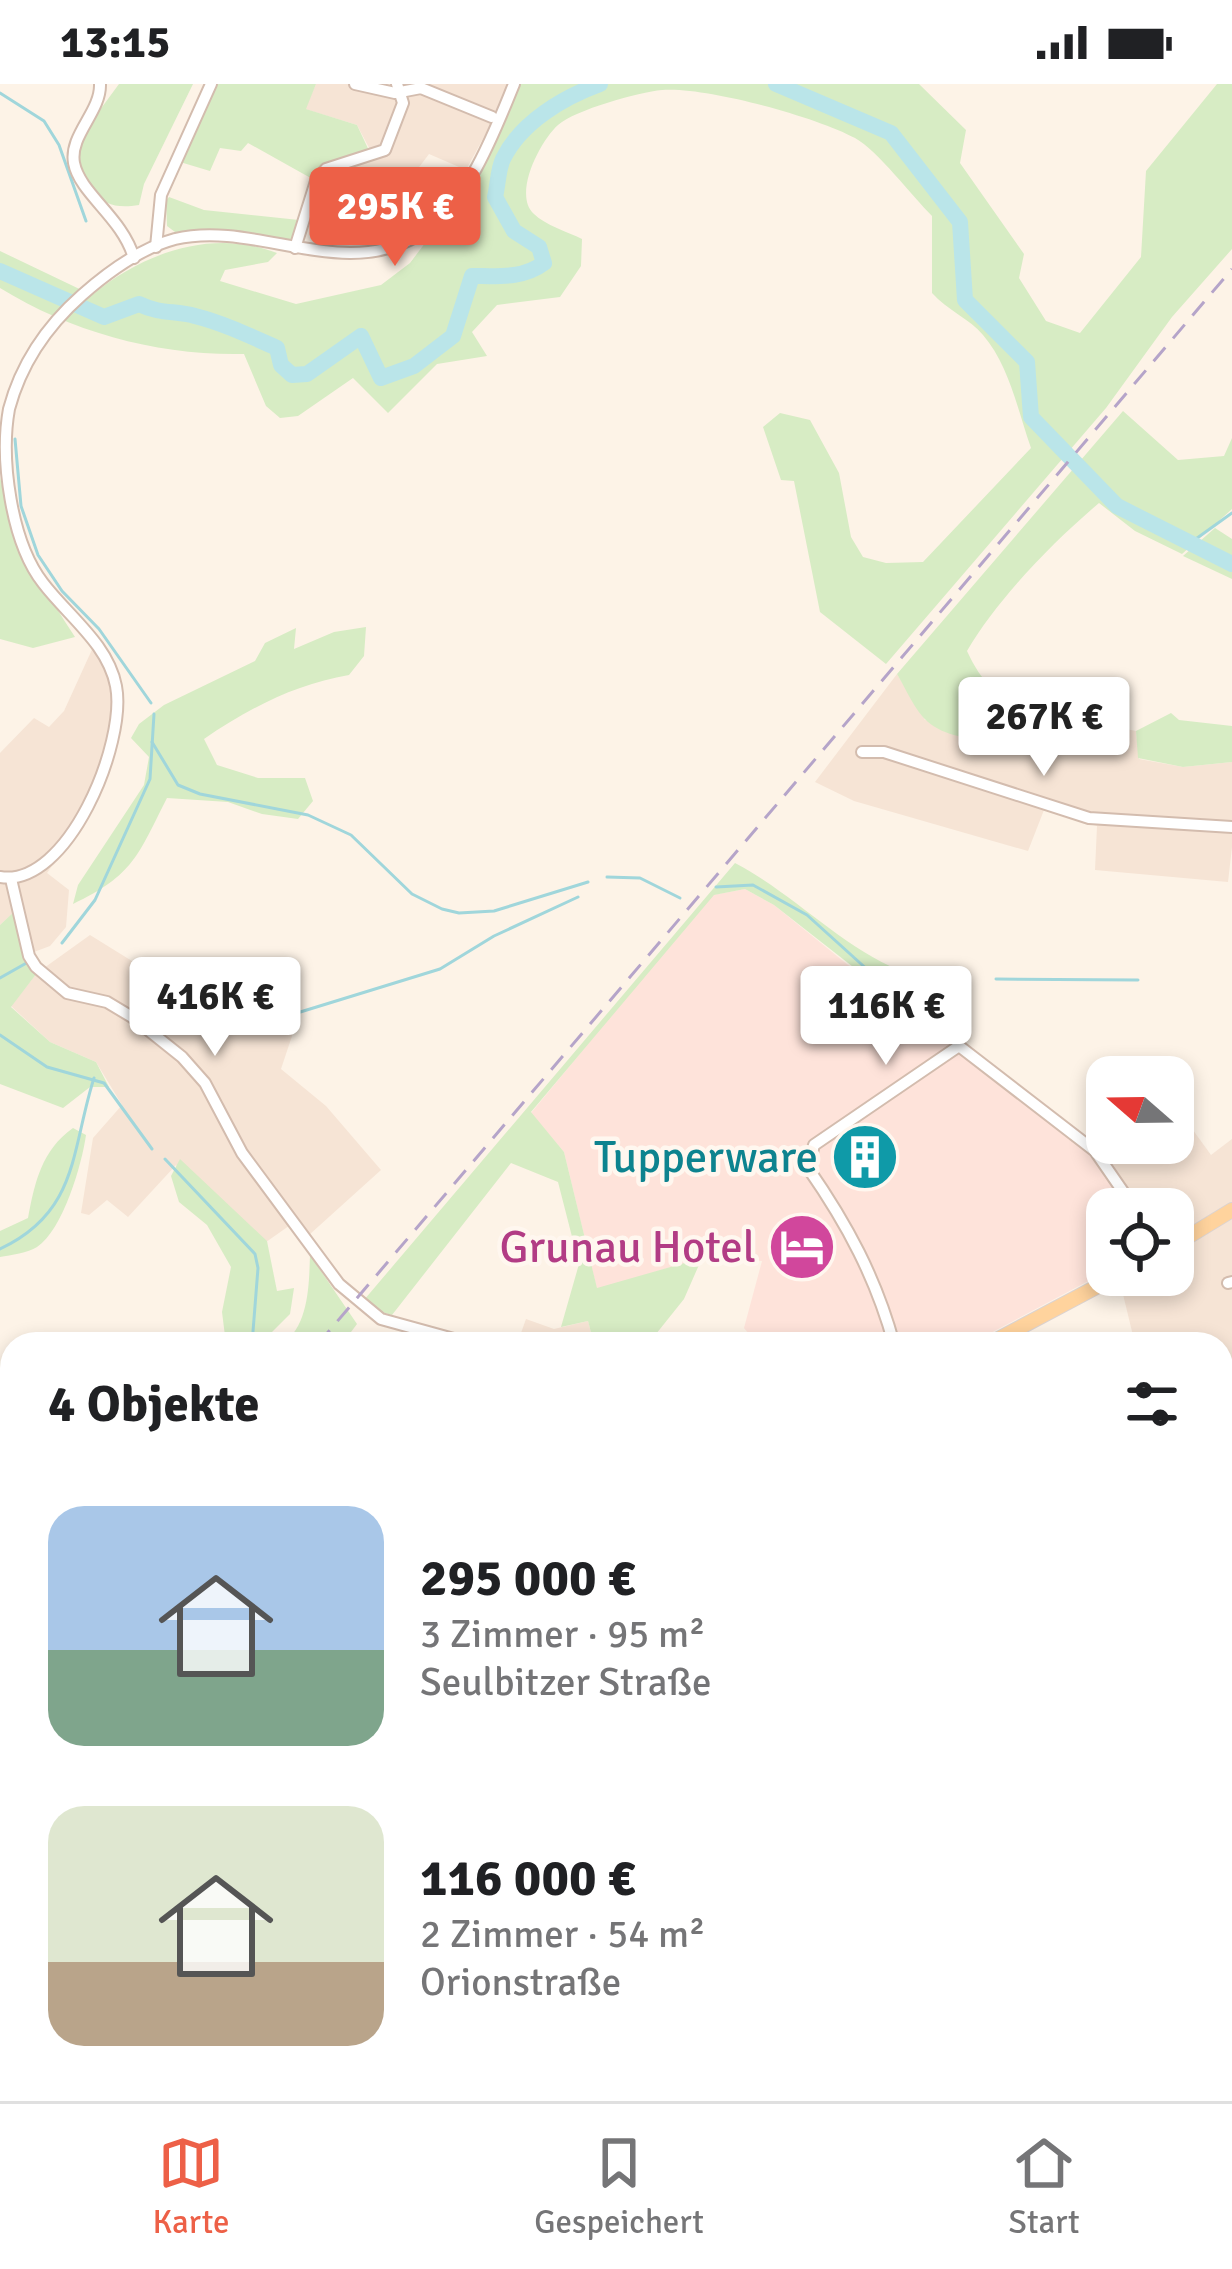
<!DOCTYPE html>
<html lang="de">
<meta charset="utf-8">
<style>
:root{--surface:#fff;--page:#f6f6f6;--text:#202124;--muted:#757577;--line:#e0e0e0;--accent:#ed6047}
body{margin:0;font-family:Signika,sans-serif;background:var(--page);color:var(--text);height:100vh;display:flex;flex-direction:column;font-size:45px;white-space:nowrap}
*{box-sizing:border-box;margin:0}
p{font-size:39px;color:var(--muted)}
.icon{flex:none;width:66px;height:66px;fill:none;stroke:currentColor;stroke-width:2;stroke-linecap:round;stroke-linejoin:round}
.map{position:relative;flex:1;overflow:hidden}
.panel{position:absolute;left:0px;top:1248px;width:1233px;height:771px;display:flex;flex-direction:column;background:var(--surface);border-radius:36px 36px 0 0;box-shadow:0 6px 18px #0003}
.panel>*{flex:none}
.needle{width:78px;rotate:290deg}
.tools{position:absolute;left:1086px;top:972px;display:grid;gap:24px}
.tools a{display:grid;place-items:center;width:108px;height:108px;border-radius:24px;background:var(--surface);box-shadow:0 6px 18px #0003;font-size:60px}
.price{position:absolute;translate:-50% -102px;padding:0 27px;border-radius:12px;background:#fff;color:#222;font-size:39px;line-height:78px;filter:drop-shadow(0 3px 6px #0008)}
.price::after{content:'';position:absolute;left:50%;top:72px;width:36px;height:27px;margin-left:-18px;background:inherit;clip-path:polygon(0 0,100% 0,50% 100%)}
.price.current{background:var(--accent);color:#fff}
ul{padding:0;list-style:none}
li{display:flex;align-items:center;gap:36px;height:300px;padding:0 48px}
li span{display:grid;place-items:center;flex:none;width:336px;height:240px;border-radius:36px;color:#555}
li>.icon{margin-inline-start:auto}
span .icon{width:144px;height:144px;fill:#fffc;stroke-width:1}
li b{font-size:51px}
h2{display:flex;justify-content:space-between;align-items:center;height:144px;padding:0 48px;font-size:51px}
.status{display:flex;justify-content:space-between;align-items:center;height:84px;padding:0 60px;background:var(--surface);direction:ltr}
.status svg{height:33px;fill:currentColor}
.tabs{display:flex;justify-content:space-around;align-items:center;height:168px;border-top:3px solid var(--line);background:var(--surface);font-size:33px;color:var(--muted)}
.tabs a{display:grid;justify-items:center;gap:6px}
.tabs .current{color:var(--accent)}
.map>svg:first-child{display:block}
</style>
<div class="status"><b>13:15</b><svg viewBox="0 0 49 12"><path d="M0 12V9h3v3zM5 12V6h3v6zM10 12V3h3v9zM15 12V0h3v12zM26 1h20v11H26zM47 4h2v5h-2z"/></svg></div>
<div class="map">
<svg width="1232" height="2017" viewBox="0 0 1232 2017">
<rect width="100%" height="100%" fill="#fdf3e7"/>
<g fill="#f6e4d5">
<polygon points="316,0 507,0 493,36 466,86 429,70 398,111 343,126 311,121 322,93 339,81 375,75 357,41 305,25"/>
<polygon points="95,559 120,618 82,739 47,789 69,806 66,843 50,862 26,871 16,826 0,841 0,669 34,634 49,643 64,627"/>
<polygon points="897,590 925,636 1061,652 1071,634 1136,647 1139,675 1183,683 1232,678 1232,763 1228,798 1095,786 1097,742 1044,726 1028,767 854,717 815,698"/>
<polygon points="90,851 140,882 193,875 266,951 294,946 281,985 326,1022 381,1086 309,1151 296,1137 252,1168 176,1081 128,1133 107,1116 89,1131 81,1129 93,1054 122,1021 96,978 50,958 11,922 37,889"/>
<polygon points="1177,1024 1211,1071 1232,1055 1232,1548 1221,1545 1221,1260 1135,1260 1122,1206 1146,1191 1173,1191 1173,1125 1142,1125 1110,1076 1132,1059 1173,1059 1173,1027"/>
<polygon points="526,1235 554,1245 588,1237 594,1260 517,1260"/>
<polygon points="159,2007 521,2007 515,2017 155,2017"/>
</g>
<polygon fill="#fee3da" points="745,805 774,821 874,902 911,925 961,971 1088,1069 1127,1125 1107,1125 1107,1187 970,1260 757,1260 744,1244 762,1177 702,1174 597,1205 564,1068 531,1029 701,823 713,811"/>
<g fill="#d7ecc4">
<path d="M119,0h74l-49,100 -5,21c-41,7 -47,-15 -64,-46l5,-22z"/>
<polygon points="215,0 316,0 306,25 357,41 372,73 337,79 316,97 248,59 241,67 220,64 210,87 180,78"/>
<path d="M520,0h399l47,46 -6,33 64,91 -5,24 27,43 34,12 61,-76 5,-86 71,-87h15v165l-60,68 -66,91 -220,256 -66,-52 -26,-131 -13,-1 -18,-53 17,-14 30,7 29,53 12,64 12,20 23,6 37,-1 108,-114c-13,-37 -22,-83 -48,-113 -13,-16 -36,-25 -51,-42v-77c-19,-19 -55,-66 -77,-78 -38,-21 -151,-52 -193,-48 -23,2 -87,20 -104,35 -17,15 -46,69 -24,89 11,11 34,18 48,25l-1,27 -21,31 -63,8 -25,27 15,24 -50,8 -49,49 -35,-35 -55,38 -18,2 -14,-12 -22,-52c-84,2 -171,-21 -244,-66v-37l92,44c51,-42 120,-67 185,-42l-9,9 -43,8 -5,11 76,23 85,-19 29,-22 68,-90z"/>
<polygon points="169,113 204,126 299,136 289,160 236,149 175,148 167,142 166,117"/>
<path d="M1123,327l55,49 46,-4 8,-18v71l-50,45 -47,-23 -36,-28c-46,39 -102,96 -132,148 25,54 51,53 104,67l-10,18c-38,1 -101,13 -133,-14 -13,-11 -22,-33 -31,-48z"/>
<path d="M0,393c13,60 42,110 75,160l-42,11 -33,-9z"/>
<polygon points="1215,444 1232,455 1232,495 1183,472"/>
<path d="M366,543l-2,29 -15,19c-53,9 -100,33 -145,64l13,26 41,13h47l8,23 -15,18 -36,-5 -34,-12 -61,-4c-29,57 -33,77 -94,106l5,-19 66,-100 5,-28 -18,-19 8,-14 25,-19 91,-44 10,-18 31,-15 -2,21 40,-17z"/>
<polygon points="1171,629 1179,636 1232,642 1232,678 1183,683 1138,674 1136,647"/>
<path d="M735,779c59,31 105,83 166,108l-7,28 -120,-94 -29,-16 -31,6 -183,217 33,40 33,136 105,-30 -18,41 -36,45h-54l-6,-23 -27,6 18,-63 -21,-82 -47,-19 -119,152 -14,-4 -14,-11z"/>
<polygon points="17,825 37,889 11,923 50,958 96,978 109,1003 90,1003 63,1024 0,1000 0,841"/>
<path d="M73,1044l13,7c-4,29 -23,95 -49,112 -9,6 -26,8 -37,10v-26l28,-13c7,-37 14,-68 45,-90z"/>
<polygon points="180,1075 267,1157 277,1207 294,1204 290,1230 265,1255 265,1260 226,1260 222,1228 231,1183 207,1141 179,1118 171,1092"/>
<path d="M310,1171l47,69 -15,20h-60c27,-18 27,-59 28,-89z"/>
<polygon points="1221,1575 1232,1577 1232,1737 1221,1742"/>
<polygon points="1221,1804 1232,1808 1232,2017 914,2017 906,2007 1221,2007"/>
<polygon points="618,2007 786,2007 776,2017 628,2017"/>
</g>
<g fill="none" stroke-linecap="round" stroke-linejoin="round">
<g stroke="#a0d6db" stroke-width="3">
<polyline points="784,3 787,0"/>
<polyline points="0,9 44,37 59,61 86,137"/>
<polyline points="15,355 21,422 38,471 62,507 99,545 151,619"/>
<polyline points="1193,457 1232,429"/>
<polyline points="152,658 178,701 200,710 308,731 351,751 412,810 442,825 459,829 494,827 588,798"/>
<polyline points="607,793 640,794 680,814"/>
<polyline points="716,803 753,801 807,831 870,888 891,902"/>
<polyline points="62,859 95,816 150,695 154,630"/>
<polyline points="0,894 30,877"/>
<polyline points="996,895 1138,896"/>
<polyline points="297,929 440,885 494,852 578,813"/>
<polyline points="0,951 47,983 104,999 152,1065"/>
<polyline points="165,1075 255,1170 258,1184 252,1260"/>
<path d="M0,1165c79,-37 71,-99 94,-171"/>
</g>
<g stroke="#bae5e9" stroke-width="16">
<polyline points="776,0 891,49 960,138 965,216 1027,278 1031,333 1117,422 1232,480"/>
<path d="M0,187l104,46 35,-13c23,11 35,6 56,12 28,7 55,20 82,32l4,17 11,10 15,-1 54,-38 20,42 33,-12 39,-30 19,-60c25,0 51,3 72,-13l-5,-16 -25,-16 -19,-34c3,-12 3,-28 8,-38 18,-37 61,-62 97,-75"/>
</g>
<defs>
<g id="minor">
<path d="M100,0c1,28 -31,51 -26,79 6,31 48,54 60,95"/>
<polyline points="355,0 395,9 421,4 492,33"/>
<polyline points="156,163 161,111 211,0"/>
<polyline points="295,164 316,97 326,85 385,66 403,19 397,0"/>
<polyline points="862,668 884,668 1089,734 1232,743"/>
<path d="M0,793c68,11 127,-135 116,-191 -8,-42 -48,-70 -73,-103 -32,-41 -43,-124 -34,-174 12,-45 39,-84 73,-114 26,-23 59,-47 93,-56 80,-19 166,42 242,-3 50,-30 76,-101 97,-152"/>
<polyline points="11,795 29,872 36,883 67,909 107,918 132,933 182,973 205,999 242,1069 339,1200 381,1235 472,1260"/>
<polyline points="1228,1199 1232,1198"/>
<path d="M894,1260c-18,-66 -47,-120 -86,-176l6,-23 145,-99 136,105 40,58"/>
<polyline points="1221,1359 1232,1358"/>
<polyline points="1221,1465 1232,1469"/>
<polyline points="0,1555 12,1562"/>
<polyline points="416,2007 442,2017"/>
<polyline points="472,2017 479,2007"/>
</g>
<g id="major">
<polyline points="1173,1162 1232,1126"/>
<polyline points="989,1260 1119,1191"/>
<polyline points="135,2017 139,2007"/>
</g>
</defs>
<use href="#minor" stroke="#d3bcae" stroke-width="14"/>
<use href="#major" stroke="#dcd3d0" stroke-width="16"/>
<use href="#minor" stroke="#fff" stroke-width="10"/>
<use href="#major" stroke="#ffd39d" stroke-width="14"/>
<g stroke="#b5a4c9" stroke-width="3" stroke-dasharray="18 12" stroke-linecap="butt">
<polyline points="318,1260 1232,185"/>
<polyline points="0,1632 12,1618"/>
</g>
</g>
<defs>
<symbol id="building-disc" viewBox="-11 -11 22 22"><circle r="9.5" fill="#0f9aa8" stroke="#fff7ef"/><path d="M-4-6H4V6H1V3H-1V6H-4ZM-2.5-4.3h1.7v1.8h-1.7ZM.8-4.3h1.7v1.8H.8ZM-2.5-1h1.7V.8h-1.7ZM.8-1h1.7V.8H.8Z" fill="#fff"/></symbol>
<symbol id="hotel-disc" viewBox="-11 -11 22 22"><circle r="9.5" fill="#d1479c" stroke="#fff7ef"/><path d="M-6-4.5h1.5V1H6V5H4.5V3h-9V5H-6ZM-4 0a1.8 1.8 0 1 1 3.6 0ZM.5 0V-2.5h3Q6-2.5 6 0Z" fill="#fff"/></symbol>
</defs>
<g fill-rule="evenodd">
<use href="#building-disc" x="827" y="1035" width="76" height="76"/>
<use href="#hotel-disc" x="764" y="1125" width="76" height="76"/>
</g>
<g text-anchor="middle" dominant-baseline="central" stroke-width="9" stroke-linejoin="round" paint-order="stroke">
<g font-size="45" fill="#0d838f" stroke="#fff7ef" text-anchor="end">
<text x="818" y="1073">Tupperware</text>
</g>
<g font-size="45" fill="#b23c85" stroke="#fff7ef" text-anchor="end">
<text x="756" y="1163">Grunau Hotel</text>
</g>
</g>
</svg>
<div class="tools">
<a><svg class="needle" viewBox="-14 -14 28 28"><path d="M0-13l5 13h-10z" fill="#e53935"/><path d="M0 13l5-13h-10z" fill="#757577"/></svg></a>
<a><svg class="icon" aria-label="locate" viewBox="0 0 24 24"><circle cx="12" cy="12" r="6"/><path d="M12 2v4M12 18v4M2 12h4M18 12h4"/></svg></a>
</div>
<b class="price current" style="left:395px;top:185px">295K €</b>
<b class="price" style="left:1044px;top:695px">267K €</b>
<b class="price" style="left:215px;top:975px">416K €</b>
<b class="price" style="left:886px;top:984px">116K €</b>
<section class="panel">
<h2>4 Objekte<svg class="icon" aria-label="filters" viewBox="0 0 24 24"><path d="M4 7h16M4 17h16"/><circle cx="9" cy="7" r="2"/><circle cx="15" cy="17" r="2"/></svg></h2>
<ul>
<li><span style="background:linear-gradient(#a9c7e8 60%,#7fa58c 0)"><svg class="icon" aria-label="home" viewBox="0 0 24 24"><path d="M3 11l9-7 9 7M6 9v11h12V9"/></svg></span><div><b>295 000 €</b><p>3 Zimmer · 95 m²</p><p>Seulbitzer Straße</p></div></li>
<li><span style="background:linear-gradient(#dfe7d0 65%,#b9a48a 0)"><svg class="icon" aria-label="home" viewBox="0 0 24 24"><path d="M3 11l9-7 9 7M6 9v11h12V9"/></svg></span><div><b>116 000 €</b><p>2 Zimmer · 54 m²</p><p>Orionstraße</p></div></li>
</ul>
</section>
</div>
<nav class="tabs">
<a class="current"><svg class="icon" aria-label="map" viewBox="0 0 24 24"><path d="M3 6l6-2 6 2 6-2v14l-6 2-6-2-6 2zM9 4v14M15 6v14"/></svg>Karte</a>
<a><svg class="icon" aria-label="saved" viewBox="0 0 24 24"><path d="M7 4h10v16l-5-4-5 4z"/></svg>Gespeichert</a>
<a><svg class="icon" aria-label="home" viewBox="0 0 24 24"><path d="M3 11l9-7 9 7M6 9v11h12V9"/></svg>Start</a>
</nav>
